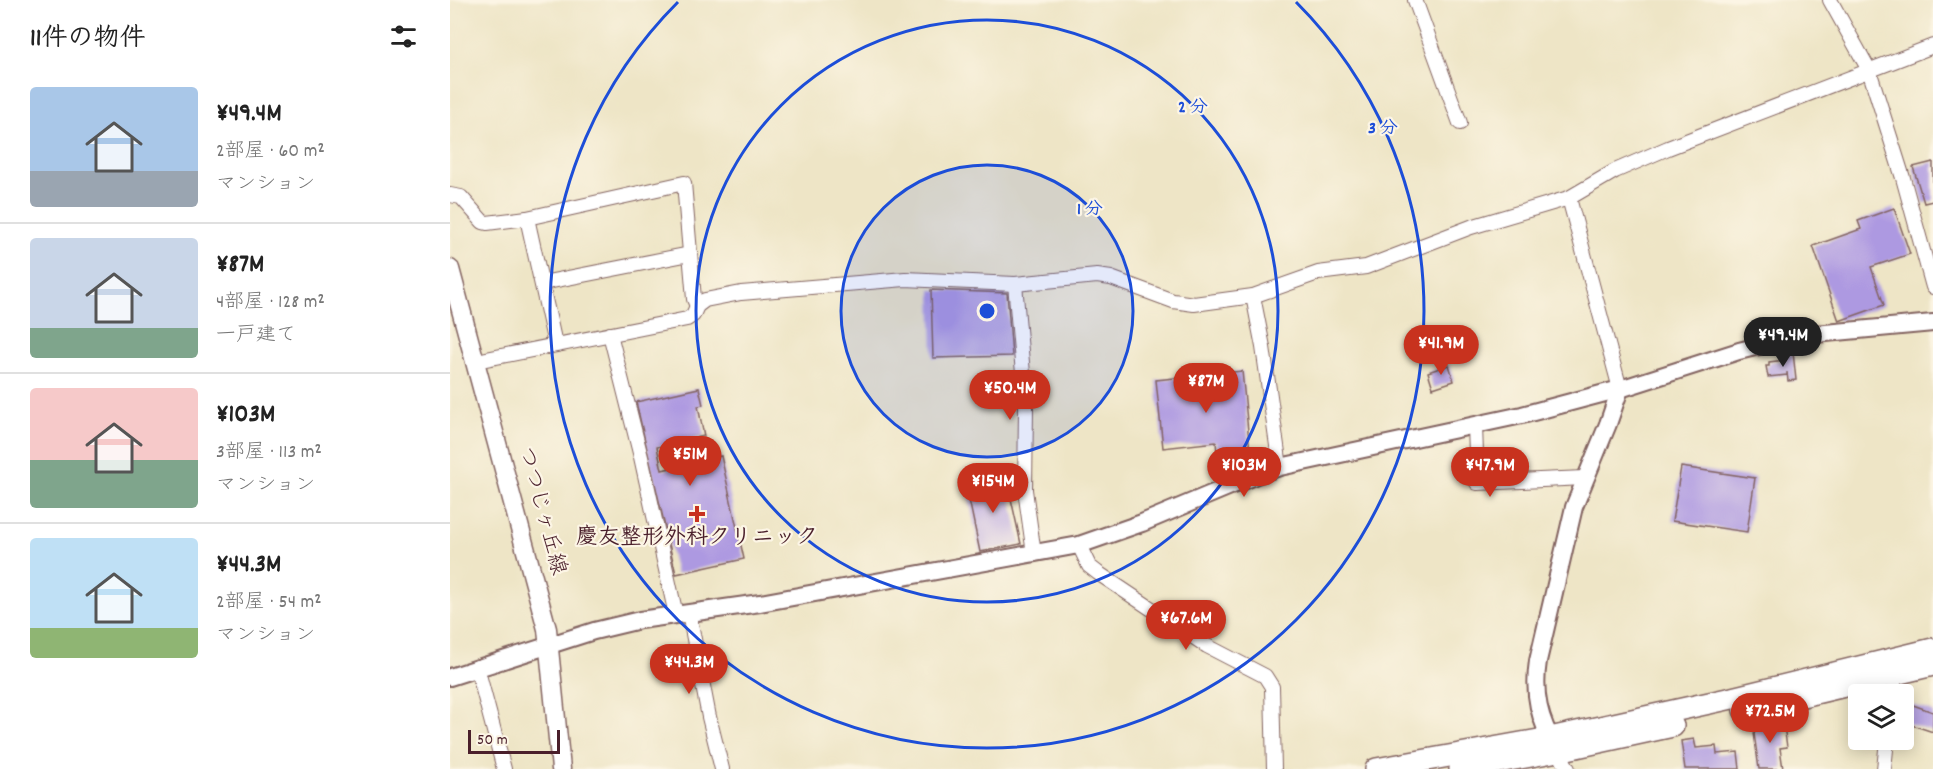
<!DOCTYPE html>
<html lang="ja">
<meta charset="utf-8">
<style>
:root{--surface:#fff;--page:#f2f2f2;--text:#222;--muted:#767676;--line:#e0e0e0;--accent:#c8321e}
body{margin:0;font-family:Dekko,"Klee One",sans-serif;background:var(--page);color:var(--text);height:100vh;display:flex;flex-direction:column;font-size:22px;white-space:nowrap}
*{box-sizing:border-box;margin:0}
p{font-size:20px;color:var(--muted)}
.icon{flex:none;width:33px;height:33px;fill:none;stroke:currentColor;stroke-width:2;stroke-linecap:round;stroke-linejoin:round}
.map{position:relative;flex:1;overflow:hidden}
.side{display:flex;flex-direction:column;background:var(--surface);width:450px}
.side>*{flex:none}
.buttons{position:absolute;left:1398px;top:684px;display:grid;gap:12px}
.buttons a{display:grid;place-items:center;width:66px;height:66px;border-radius:6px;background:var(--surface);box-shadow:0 3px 15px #0003;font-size:30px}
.scale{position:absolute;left:18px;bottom:15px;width:92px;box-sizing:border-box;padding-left:6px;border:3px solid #4a1f2b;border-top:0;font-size:16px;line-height:21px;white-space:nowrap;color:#4a1f2b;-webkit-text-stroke:4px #fcf5e5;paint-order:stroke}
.price{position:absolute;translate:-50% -51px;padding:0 14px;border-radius:21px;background:var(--accent);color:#fff;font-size:20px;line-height:39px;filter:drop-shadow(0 2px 3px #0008)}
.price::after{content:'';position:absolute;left:50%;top:36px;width:18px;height:14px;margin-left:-9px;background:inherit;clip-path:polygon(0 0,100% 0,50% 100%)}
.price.current{background:#222;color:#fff}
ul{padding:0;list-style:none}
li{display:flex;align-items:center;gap:18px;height:150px;padding:0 30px}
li+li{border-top:2px solid var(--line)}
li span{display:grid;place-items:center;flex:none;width:168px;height:120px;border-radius:6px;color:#555}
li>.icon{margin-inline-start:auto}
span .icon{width:72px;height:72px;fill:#fffc;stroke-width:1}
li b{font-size:26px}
h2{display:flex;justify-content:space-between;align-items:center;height:72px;padding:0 30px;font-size:26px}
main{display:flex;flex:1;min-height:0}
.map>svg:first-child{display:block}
</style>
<main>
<section class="side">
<h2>11件の物件<svg class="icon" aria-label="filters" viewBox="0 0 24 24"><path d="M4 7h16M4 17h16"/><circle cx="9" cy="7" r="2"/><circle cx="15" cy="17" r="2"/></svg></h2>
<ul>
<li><span style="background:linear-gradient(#a9c7e8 70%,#9aa5b1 0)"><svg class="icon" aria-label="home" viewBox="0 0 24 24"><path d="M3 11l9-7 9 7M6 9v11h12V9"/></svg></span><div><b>¥49.4M</b><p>2部屋 · 60 m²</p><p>マンション</p></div></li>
<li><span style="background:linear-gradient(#c9d6e8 75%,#7fa58c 0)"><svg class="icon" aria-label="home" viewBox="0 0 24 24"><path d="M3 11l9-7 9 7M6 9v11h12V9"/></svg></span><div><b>¥87M</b><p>4部屋 · 128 m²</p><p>一戸建て</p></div></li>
<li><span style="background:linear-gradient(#f6c9c9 60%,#7fa58c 0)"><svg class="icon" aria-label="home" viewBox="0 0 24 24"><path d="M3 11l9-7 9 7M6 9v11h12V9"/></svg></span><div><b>¥103M</b><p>3部屋 · 113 m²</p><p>マンション</p></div></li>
<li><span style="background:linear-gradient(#bfe0f5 75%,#8fb573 0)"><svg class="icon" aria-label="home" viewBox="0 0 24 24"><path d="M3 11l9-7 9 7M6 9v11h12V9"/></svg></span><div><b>¥44.3M</b><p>2部屋 · 54 m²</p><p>マンション</p></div></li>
</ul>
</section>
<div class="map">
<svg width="1483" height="769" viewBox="0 0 1483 769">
<rect width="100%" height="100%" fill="#fcf5e5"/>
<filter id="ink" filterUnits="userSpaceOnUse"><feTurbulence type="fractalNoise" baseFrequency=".0167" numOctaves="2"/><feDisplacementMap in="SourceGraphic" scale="12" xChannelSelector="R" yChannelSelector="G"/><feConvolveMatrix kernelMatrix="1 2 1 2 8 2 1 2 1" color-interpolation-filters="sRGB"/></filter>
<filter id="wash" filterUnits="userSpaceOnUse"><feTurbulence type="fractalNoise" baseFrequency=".008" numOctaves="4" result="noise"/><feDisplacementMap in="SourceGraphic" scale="24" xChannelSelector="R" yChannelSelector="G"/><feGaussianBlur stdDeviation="1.35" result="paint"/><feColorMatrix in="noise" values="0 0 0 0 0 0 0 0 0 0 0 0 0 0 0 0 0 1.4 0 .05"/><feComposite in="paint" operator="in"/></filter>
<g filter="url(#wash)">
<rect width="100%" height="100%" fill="#eee5c6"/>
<g id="blocks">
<g fill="#ad99e1">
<polygon points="1483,162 1483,201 1474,203 1463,167"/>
<polygon points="1444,208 1460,254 1421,267 1434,305 1389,321 1363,246 1411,229 1408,221"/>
<polygon points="481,290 557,293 562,356 483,358"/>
<polygon points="1343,352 1346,380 1338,381 1337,372 1337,375 1318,377 1316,366 1319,366 1319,362 1335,360 1334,353"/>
<polygon points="999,365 1004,381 983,388 978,372"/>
<polygon points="792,371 801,461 768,464 766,442 713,448 706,380"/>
<polygon points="249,388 253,405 248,406 254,436 207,447 212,470 271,456 294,559 226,574 186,402"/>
<polygon points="1231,467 1305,478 1297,532 1222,521"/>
<polygon points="556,476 571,544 530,552 516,485"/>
<polygon points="1463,705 1483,712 1483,732 1456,723"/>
<polygon points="1333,719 1337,747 1330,748 1333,769 1309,769 1304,733 1313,722"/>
<polygon points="1244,739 1246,748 1266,746 1267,754 1288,752 1290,769 1235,769 1231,741"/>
</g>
</g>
</g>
<g filter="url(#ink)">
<use href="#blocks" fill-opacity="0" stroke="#836461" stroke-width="1.5"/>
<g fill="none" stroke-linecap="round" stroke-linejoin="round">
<defs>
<g id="minor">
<polyline points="965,0 1010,123"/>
<polyline points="1380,0 1419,70 1453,178 1483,287"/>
<polyline points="0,195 11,197 33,222 37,223 77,218 234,183 244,299 247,306"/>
<polyline points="1119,198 1170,389"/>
<polyline points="77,218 105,344"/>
<polyline points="92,283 240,254"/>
<polyline points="565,284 576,407 575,490 584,554"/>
<polyline points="803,296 813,347 830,467"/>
<polyline points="160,334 191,457 226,615"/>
<polyline points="26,361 237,319 243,315 247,306 255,300 291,293 455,279 565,284 647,276 661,278 723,301 744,304 803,296 868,273 916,267 1021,227 1119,198 1165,171 1218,148 1483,46"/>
<polyline points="1025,425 1027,483 1134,478"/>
<polyline points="629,545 639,566 648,573 757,646 815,676 822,687 824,769"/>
<polyline points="239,613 259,717 272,769"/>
<polyline points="27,667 54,769"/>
<polyline points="1443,694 1445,676"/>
<polyline points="1108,751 1118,769"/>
<polyline points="1434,769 1437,740"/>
</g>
<g id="tertiary">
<polyline points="0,677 144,631 190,620 310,603 629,545 692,523 809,474 830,467 1072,415 1170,389 1289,351 1337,339 1365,334 1483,323"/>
<path d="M1106,748c-17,-28 -23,-54 -18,-87l36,-154 34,-83 12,-35"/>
</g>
<polyline id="secondary" points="0,269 97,629 111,769"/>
<g id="trunk">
<polyline points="1294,710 1483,665"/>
<polyline points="926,769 1100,738 1282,698 1483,649"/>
<polyline points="1010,769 1108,751 1223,726"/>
</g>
</defs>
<use href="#minor" stroke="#836461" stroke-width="16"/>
<use href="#tertiary" stroke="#836461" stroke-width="20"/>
<use href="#secondary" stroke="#836461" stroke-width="21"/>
<use href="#trunk" stroke="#836461" stroke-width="24"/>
<use href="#minor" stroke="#fff" stroke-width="14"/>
<use href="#tertiary" stroke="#fff" stroke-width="16"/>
<use href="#secondary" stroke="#fff" stroke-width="18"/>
<use href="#trunk" stroke="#fff" stroke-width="21"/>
</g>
</g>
<circle cx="537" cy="311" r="146" fill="#1d4ed8" fill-opacity=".12"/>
<g fill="none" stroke="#1d4ed8" stroke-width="3">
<circle cx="537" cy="311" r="146"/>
<circle cx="537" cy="311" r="291"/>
<path d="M846 2A437 437 0 1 1 228 2"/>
</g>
<path fill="#c8321e" stroke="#fcf5e5" stroke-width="2" d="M244 505h6v6h6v6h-6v6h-6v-6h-6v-6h6z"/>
<g text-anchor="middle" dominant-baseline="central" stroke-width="4.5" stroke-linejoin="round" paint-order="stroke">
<g font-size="22" fill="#4a1f2b" stroke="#fcf5e5">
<text transform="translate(91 511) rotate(75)">つつじヶ丘線</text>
</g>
<g font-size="22" font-weight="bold" fill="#4a1f2b" stroke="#fcf5e5">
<text x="247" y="538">慶友整形外科クリニック</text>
</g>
</g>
<circle cx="537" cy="311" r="9" fill="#1d4ed8" stroke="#fcf5e5" stroke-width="3"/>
<g font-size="18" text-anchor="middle" font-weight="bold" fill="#1d4ed8" stroke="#fcf5e5" stroke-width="4.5" stroke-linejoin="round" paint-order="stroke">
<text x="743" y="112">2 分</text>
<text x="933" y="133">3 分</text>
<text x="640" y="214">1 分</text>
</g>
</svg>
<div class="buttons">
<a><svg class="icon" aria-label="layers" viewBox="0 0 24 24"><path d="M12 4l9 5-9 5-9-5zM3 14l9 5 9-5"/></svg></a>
</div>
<div class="scale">50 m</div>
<b class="price current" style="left:1333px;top:368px">¥49.4M</b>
<b class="price" style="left:991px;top:376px">¥41.9M</b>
<b class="price" style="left:756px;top:414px">¥87M</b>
<b class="price" style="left:560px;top:421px">¥50.4M</b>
<b class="price" style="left:240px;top:487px">¥51M</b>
<b class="price" style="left:794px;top:498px">¥103M</b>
<b class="price" style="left:1040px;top:498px">¥47.9M</b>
<b class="price" style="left:543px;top:514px">¥154M</b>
<b class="price" style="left:736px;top:651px">¥67.6M</b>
<b class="price" style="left:239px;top:695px">¥44.3M</b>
<b class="price" style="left:1320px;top:744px">¥72.5M</b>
</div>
</main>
